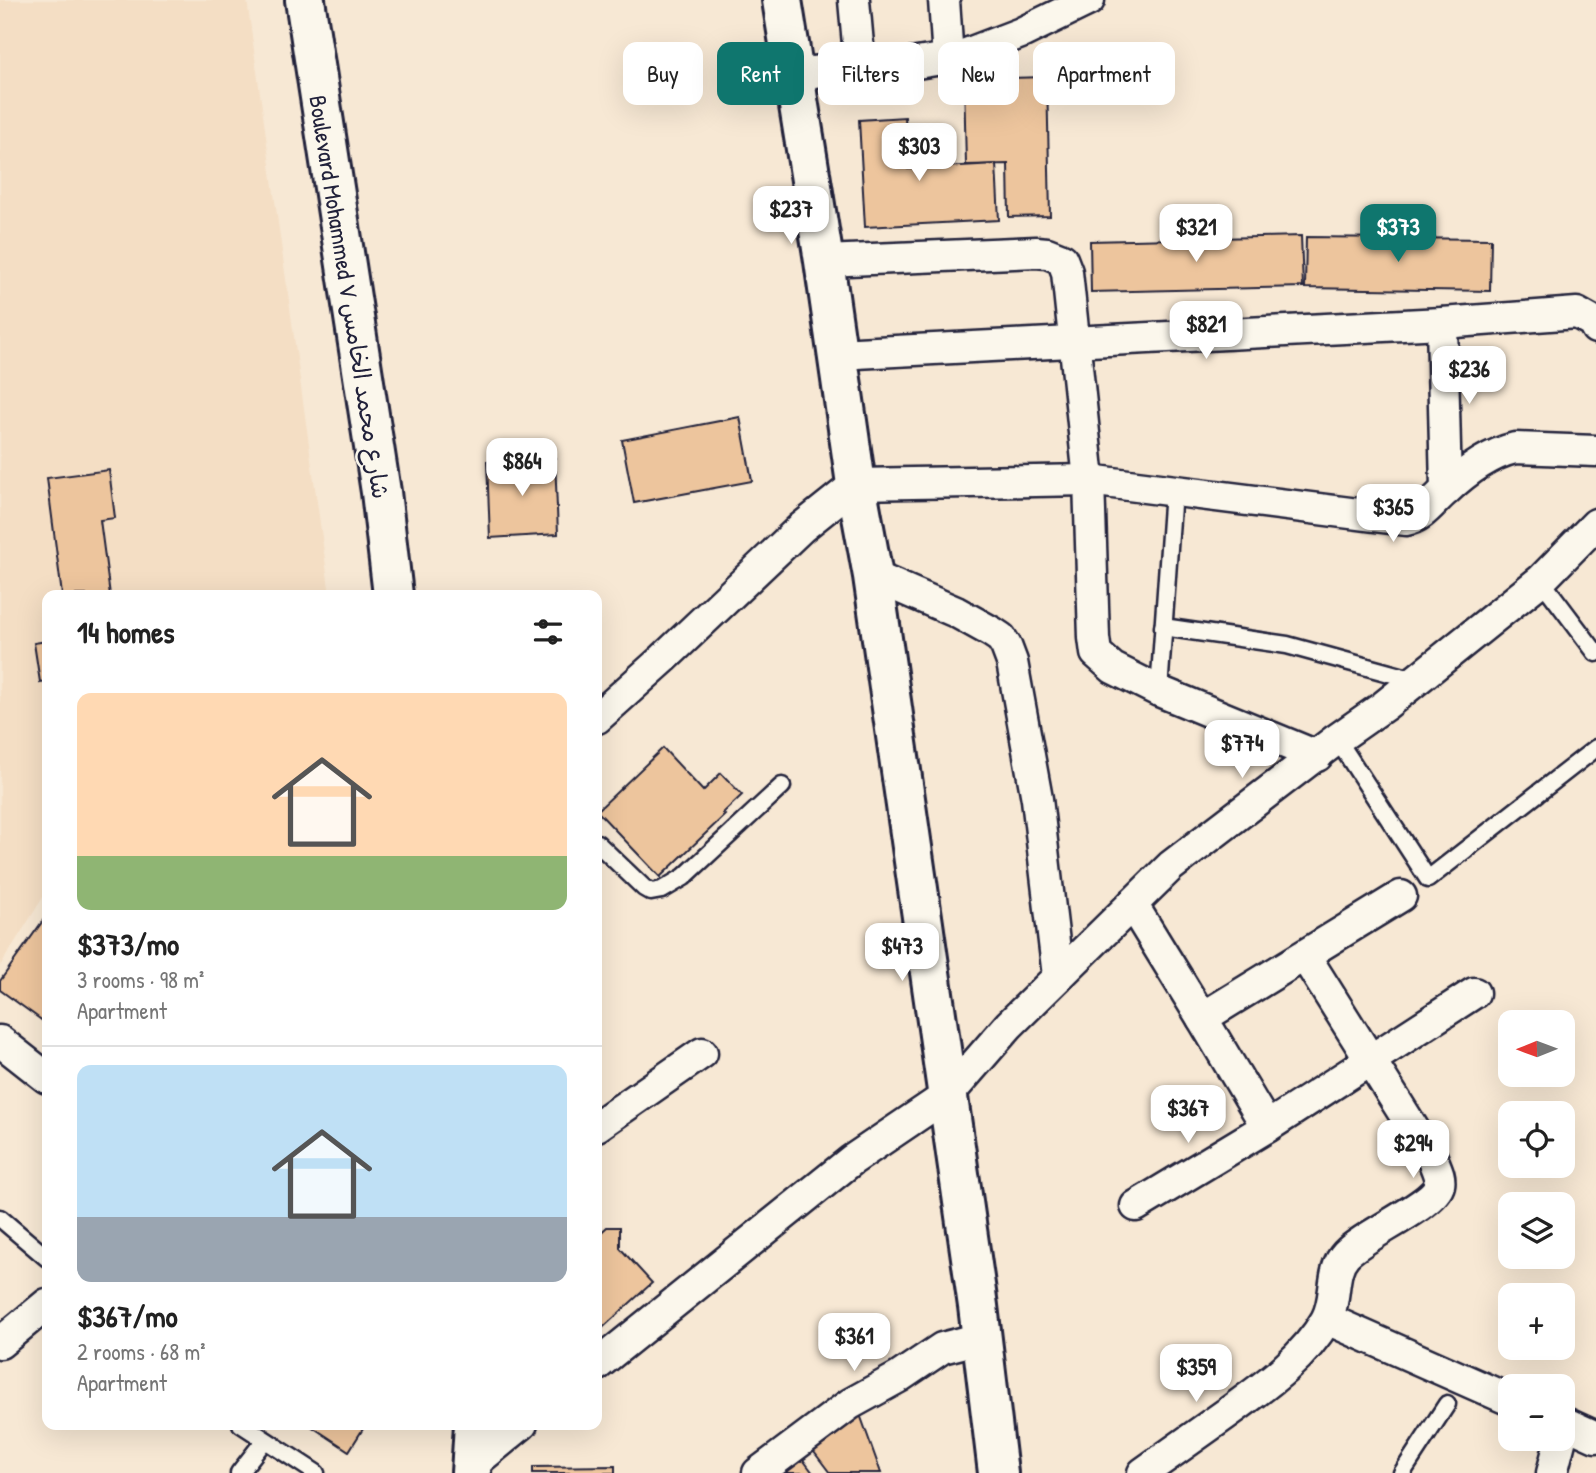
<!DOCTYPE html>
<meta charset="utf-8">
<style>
:root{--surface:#fff;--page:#f2f2f2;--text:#222;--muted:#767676;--line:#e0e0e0;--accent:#0f766e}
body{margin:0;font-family:"Patrick Hand","Playpen Sans Arabic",sans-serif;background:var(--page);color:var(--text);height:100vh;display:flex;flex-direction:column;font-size:26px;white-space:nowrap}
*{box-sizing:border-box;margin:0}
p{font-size:23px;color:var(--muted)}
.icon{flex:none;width:38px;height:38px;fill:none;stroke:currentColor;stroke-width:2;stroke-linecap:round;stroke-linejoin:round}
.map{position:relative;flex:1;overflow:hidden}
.sheet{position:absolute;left:42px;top:590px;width:560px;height:840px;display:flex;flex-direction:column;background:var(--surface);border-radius:14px;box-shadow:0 7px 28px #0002}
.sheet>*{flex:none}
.top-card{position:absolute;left:623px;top:42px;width:665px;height:63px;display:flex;gap:14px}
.needle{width:46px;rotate:269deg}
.buttons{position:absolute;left:1498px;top:1010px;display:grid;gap:14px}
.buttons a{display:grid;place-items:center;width:77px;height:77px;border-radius:14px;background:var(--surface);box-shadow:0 7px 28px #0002;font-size:35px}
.price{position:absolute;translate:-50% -60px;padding:0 16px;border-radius:14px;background:#fff;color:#222;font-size:23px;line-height:46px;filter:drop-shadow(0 2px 4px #0008)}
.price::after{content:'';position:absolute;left:50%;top:42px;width:21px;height:16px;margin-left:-10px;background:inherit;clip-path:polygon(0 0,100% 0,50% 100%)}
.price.current{background:var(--accent);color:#fff}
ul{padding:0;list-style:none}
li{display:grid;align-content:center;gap:14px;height:371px;padding:0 35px}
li+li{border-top:2px solid var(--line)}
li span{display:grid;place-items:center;height:217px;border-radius:14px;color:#555}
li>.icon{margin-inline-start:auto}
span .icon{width:126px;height:126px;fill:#fffc;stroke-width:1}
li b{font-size:30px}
h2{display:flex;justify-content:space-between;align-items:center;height:84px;padding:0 35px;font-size:30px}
.tag{padding:0 24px;border-radius:14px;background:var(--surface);box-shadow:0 7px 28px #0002;font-size:24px;line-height:63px}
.tag.current{background:var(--accent);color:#fff}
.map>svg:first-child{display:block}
</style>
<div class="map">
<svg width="1596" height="1473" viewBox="0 0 1596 1473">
<rect width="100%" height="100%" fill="#f7e8d4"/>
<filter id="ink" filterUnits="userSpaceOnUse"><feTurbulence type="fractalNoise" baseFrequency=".0143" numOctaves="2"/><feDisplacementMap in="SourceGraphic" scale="14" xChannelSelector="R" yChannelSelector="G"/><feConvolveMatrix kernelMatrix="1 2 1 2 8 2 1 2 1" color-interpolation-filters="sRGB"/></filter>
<g filter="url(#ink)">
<polygon fill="#f4dec4" points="0,0 247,0 330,595 47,595 47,891 0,966"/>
<g fill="#edc59d" stroke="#22223b" stroke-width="2">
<polygon points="1047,77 1050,216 1009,217 1008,164 966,165 964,79"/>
<polygon points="905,117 908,169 996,164 999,220 865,227 859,120"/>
<polygon points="1301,236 1303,287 1091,292 1090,241"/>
<polygon points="1306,237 1491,239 1490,291 1305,288"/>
<polygon points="740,417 752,481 634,503 622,440"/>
<polygon points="555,458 558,534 490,538 487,461"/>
<polygon points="109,470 115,518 100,520 110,595 62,595 47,478"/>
<polygon points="47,641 47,681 40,682 34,643"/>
<polygon points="663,748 703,791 721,773 742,795 723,813 725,815 660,877 597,811"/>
<polygon points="47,915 47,1024 0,990 0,981"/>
<polygon points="607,1227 620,1227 620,1248 652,1283 597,1333 597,1236"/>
<polygon points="857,1406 881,1473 830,1473 808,1444"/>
<polygon points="308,1424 366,1424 349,1451"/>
<polygon points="795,1449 813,1473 764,1473"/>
<polygon points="615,1466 615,1473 533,1473 533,1467"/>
</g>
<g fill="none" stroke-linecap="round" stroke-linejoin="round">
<defs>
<g id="lane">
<polyline points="1541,580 1596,653"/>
<polyline points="1163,627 1287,645 1415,680"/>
<polyline points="1159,691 1173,491"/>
<polyline points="1337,739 1428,879 1596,748"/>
<polyline points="597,843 644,888 651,892 662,890 684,877 782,786"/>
<polyline points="0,1218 47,1258"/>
<polyline points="241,1424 316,1473"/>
<polyline points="239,1473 264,1441"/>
<polyline points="1402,1473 1447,1404"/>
</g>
<g id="street">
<polyline points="854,0 860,67"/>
<polyline points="944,0 948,59"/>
<polyline points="794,74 860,67 898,66 961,56 1021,33 1089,0"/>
<polyline points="824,261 1036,252 1047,253 1062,259 1067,272 1089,480 1094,638 1096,653 1113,668 1159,691 1317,756"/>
<polyline points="1442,323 1446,489"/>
<polyline points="837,354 1442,323 1577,313 1593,322 1596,328"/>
<polyline points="873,576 956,612 992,632 1001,638 1006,646 1012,662 1037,799 1058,976"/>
<path d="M597,718l67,-60 137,-130 55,-44 233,-4 317,40c17,-3 26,-18 39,-29 19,-18 45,-37 70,-43l81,3"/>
<polyline points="1401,896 1202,1018 1267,1127 1474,993"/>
<polyline points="1132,904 1202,1018"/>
<polyline points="0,1041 47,1078"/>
<polyline points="597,1126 702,1053"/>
<polyline points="1136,1206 1267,1127"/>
<polyline points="1327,1319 1510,1400"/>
<polyline points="0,1343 47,1304"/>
<polyline points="597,1365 852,1160 948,1095 1009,1025 1171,866 1337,739 1384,706 1541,580 1596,524"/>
<polyline points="1563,1422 1596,1437"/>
<polyline points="472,1465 522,1424"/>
<polyline points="758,1473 850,1404 899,1377 942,1348 981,1338"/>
<path d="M1143,1473c28,-20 55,-39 83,-59 37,-27 77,-54 100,-94 12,-21 4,-49 20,-66 18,-19 89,-50 93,-69 2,-8 -3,-17 -6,-25l-128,-204"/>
<polyline points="1552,1473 1561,1438"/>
</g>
<g id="secondary">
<polyline points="305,0 381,492 393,595"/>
<polyline points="782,0 824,261 856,484 873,576 978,1306 998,1473"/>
<polyline points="471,1473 474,1424"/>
</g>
</defs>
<use href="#lane" stroke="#22223b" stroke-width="21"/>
<use href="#street" stroke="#22223b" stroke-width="35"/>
<use href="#secondary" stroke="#22223b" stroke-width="44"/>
<use href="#lane" stroke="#fbf7ec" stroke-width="16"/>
<use href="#street" stroke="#fbf7ec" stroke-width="30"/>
<use href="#secondary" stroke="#fbf7ec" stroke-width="38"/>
</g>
</g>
<g text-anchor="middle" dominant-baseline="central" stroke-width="5" stroke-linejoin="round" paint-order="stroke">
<g font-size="24" fill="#22223b" stroke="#fbf7ec">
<text transform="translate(350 297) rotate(81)">Boulevard Mohammed V شارع محمد الخامس</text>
</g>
</g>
</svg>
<div class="buttons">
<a><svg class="needle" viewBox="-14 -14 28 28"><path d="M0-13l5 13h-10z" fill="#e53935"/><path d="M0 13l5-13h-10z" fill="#767676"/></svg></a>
<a><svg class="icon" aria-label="locate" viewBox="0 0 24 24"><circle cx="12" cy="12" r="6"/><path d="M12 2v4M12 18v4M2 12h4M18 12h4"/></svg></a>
<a><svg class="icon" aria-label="layers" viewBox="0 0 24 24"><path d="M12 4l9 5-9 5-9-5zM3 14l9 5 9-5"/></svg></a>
<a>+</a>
<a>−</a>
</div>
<b class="price" style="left:919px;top:183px">$303</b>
<b class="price" style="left:791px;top:246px">$237</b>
<b class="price" style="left:1196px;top:264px">$321</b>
<b class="price current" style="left:1398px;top:264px">$373</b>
<b class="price" style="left:1206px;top:361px">$821</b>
<b class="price" style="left:1469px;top:406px">$236</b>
<b class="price" style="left:522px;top:498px">$864</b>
<b class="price" style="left:1393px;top:544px">$365</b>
<b class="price" style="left:1242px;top:780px">$774</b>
<b class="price" style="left:902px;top:983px">$473</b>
<b class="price" style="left:1188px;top:1145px">$367</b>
<b class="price" style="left:1413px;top:1180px">$294</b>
<b class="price" style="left:854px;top:1373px">$361</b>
<b class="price" style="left:1196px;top:1404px">$359</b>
<div class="top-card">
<a class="tag">Buy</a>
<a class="tag current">Rent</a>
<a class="tag">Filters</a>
<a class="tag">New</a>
<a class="tag">Apartment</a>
</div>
<section class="sheet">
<h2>14 homes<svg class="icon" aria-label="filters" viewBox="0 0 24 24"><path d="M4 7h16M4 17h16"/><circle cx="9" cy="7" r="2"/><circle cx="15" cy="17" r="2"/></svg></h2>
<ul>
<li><span style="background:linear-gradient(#ffd9b3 75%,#8fb573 0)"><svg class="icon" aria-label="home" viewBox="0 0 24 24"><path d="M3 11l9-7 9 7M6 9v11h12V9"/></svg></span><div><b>$373/mo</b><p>3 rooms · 98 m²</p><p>Apartment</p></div></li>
<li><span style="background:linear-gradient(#bfe0f5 70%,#9aa5b1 0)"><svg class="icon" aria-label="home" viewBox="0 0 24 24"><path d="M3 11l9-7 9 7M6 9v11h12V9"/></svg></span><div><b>$367/mo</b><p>2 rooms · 68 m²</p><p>Apartment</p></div></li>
</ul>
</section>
</div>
